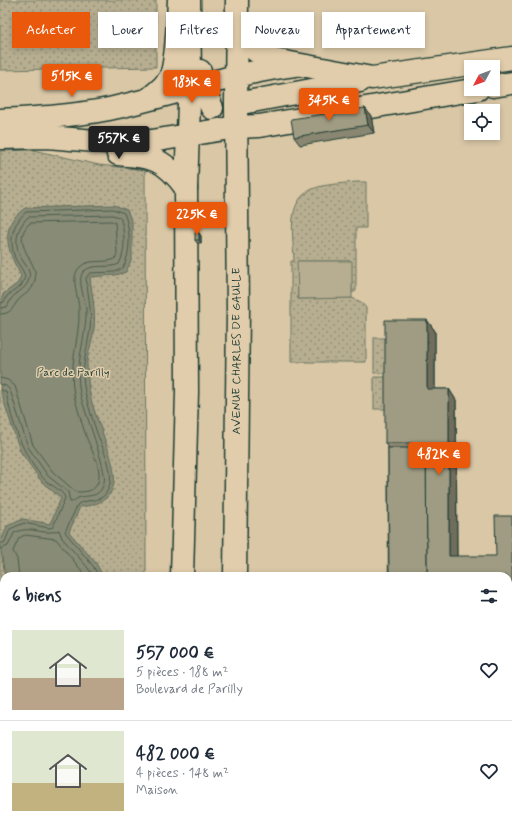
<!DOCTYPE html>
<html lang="fr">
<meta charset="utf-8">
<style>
:root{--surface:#fff;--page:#f2f2f3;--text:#1f2937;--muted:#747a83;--line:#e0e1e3;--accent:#ea580c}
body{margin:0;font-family:Mynerve,sans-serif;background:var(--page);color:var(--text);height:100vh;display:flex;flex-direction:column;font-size:15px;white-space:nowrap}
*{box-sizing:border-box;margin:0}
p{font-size:13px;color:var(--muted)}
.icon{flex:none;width:22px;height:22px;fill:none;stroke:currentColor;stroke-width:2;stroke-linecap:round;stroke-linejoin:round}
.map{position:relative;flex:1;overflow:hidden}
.panel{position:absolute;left:0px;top:572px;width:512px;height:256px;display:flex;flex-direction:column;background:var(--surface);border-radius:12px 12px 0 0;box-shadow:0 2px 6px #0003}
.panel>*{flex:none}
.guide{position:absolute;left:12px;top:12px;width:488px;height:36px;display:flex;gap:8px}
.needle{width:26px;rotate:229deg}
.tools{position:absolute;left:464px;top:60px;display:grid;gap:8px}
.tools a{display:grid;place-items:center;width:36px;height:36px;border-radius:0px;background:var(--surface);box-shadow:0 2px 6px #0003;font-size:20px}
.price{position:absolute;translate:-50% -34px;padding:0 9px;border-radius:4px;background:var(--accent);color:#fff;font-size:13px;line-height:26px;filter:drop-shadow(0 1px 2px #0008)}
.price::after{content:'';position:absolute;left:50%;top:24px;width:12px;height:9px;margin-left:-6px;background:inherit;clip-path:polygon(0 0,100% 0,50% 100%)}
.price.on{background:#222;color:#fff}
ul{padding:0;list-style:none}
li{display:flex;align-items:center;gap:12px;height:100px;padding:0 12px}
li+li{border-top:1px solid var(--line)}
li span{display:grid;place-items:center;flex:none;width:112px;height:80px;border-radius:0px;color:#555}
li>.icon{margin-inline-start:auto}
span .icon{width:48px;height:48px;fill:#fffc;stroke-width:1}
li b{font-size:17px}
h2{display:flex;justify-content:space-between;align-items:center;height:48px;padding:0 12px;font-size:17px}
.tag{padding:0 14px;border-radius:0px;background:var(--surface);box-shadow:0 2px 6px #0003;font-size:14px;line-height:36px}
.tag.on{background:var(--accent);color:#fff}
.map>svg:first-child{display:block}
</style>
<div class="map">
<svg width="512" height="828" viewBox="0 0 512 828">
<defs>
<pattern id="grass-dots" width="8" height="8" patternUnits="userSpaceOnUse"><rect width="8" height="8" fill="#b7ae91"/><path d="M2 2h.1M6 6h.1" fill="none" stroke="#948f77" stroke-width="1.8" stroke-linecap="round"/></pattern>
</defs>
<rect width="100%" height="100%" fill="#d9c7a6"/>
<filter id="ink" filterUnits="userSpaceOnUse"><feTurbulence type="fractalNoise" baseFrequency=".025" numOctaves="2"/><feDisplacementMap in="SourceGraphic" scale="8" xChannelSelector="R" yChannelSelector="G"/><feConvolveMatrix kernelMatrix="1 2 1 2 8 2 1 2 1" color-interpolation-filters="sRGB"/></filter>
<g filter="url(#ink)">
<g fill="url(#grass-dots)" stroke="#6b7662">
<polygon points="0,0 156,0 156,67 0,70"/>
<polygon points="33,150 99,165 145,170 146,576 4,576 4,824 147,824 147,828 0,828 0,151"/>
<path d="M356,182h10v46h-10v63l-4,2 -1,-32h-53v38l54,-1 9,4 5,6v54h-75v-101h3c-1,-30 -10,-67 28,-75 11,-2 23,-3 34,-4z"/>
<rect x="374" y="338" width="18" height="35"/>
<rect x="374" y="377" width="18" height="32"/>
</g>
<polygon fill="#b7ae91" stroke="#6b7662" points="297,261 352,261 352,298 298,299"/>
<g fill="#888b74" stroke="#5e6c5a">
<path d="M114,205l13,5 5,12v36l-6,14 -10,3 -26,2c2,18 6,34 4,52 -1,11 -6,22 -7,33 0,8 1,19 2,27 3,25 29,73 25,94 -3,18 -18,22 -34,24l-11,25 27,31 7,13h-98l-5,-32 7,-18 16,-7 27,5 11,-26 -19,-16 -22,-31 -16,-49 -4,-18v-69l3,-21 15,-11 3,-7c-9,-17 -20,-38 -8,-57 3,-4 8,-8 12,-11z"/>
<polygon points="4,704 4,773 0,773 0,710"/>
</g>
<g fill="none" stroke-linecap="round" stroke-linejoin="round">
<g stroke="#495c4e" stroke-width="1">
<path d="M0,303l4,-1 3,-6 14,-10 4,-9c-1,-8 -9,-14 -11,-22 -5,-18 -1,-31 12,-43l87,-3 11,4c7,17 7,39 -1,55l-8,4 -25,1 -4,5c2,17 6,34 4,51 -3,22 -10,41 -5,63 3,13 7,26 11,38 5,16 17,36 14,53 -5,23 -20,14 -32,21l-13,28 28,34 6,10"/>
<path d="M0,308l7,-1c2,-3 2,-5 4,-8 6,-8 15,-9 18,-20 3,-9 -7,-17 -10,-25 -5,-14 -1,-27 9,-37l84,-2 8,2c5,13 6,35 -1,47 -9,5 -26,-1 -35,7 -8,7 1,28 2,38 1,28 -12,55 -6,84 4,18 28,78 24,90 -5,16 -14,11 -26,15 -4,2 -4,4 -8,4l-2,-10 -20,-16 -20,-29 -18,-57 -4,-4 -6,-2"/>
<path d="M0,314c9,0 12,-4 16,-11 7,-10 16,-9 19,-23 5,-18 -27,-37 -5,-57l81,-2 4,1 2,32 -2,5c-11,5 -26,-1 -35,8 -11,10 -1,30 -1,43 1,29 -11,56 -5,85 3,12 7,25 11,38 4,14 18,34 13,49 -3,10 -14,10 -22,10l-23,-20 -20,-27 -18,-59 -7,-6 -8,-2"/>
<path d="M0,389l6,3c6,31 17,65 39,88 6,6 18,10 20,18l-12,29 -4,1 -25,-5 -14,6 -5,13 -5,2"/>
<path d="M0,549l8,-3 6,-13c18,-9 28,4 45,-3l3,8 26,30 5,8"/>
<polyline points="19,576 17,559 13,551 19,538 25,535 56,539 86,576"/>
</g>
<defs>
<polyline id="street" points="184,827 233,826 235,828"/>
<g id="secondary">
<polyline points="237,24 244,40 256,51 274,60 372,78 512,58"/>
<polyline points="200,71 202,85 212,108"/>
<polyline points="493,86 512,83"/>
<path d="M150,98c7,-6 15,-12 20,-20 7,-15 8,-60 9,-78"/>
<polyline points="236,104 360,81"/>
<path d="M0,120c37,-2 73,-4 109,-11 62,-13 122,-36 186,-44"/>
<polyline points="0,138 47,137 120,143 152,141 236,127 259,126 478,89"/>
<path d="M118,154c35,3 46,4 68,34"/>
</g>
<g id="primary">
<polyline points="182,576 187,392 186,188 190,75 189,0"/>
<polyline points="235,576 238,311 236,104 237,0"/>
<polyline points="233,824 233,828"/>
<polyline points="184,828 184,824"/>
</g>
</defs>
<use href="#street" stroke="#1f3d34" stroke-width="21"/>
<use href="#secondary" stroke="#1f3d34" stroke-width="25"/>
<use href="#primary" stroke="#1f3d34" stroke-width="25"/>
<use href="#street" stroke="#e1cdab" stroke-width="18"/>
<use href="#secondary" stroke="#e1cdab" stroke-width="22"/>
<use href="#primary" stroke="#e1cdab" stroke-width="22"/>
</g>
<g fill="#898671" stroke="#1f3d34">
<polygon points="365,108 371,116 374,133 300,145 294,137"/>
<polygon points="199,233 201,236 201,243 197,243 195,240"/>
<polygon points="427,320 435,331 435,389 449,389 456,400 457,556 512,828 389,828 388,448 385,443"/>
</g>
<g fill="#6f6d5c" stroke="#1f3d34">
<polygon points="365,108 371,116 374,133 368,125"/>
<polygon points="199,233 201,236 201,243 199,240"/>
<polygon points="427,320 435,331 435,400 427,389"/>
<polygon points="449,389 456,400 457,566 449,556"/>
<rect x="300" y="824" width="2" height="4"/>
</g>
<g fill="#9f9c83" stroke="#1f3d34">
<polygon points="365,108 368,125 294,137 291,119"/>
<rect x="195" y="233" width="4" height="7"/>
<polygon points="385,320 427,320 427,389 449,389 449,556 496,556 495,516 512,516 512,828 484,828 484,825 453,825 453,828 427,828 427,824 508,824 508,576 427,576 426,443 385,443"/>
<polygon points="388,448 426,448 427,576 389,576"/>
<rect x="283" y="824" width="17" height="4"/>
<rect x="389" y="824" width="38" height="4"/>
</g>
</g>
<g text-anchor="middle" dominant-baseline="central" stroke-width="3" stroke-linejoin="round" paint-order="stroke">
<g font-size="12" fill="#1f3d34" stroke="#e1cdab">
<text transform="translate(237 351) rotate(-90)">AVENUE CHARLES DE GAULLE</text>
</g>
<g font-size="12" fill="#274339" stroke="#e1cdab">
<text x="73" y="373">Parc de Parilly</text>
</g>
</g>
</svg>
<div class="tools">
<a><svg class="needle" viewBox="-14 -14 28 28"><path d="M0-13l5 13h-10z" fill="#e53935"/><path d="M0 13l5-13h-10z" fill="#747a83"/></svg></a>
<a><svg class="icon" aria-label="locate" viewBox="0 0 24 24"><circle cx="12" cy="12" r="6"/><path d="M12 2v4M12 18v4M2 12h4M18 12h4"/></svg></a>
</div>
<b class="price" style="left:72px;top:98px">515K €</b>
<b class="price" style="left:192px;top:104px">183K €</b>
<b class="price" style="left:329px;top:122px">345K €</b>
<b class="price on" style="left:119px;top:160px">557K €</b>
<b class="price" style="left:197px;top:236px">225K €</b>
<b class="price" style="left:439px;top:476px">482K €</b>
<div class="guide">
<a class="tag on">Acheter</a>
<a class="tag">Louer</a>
<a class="tag">Filtres</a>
<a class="tag">Nouveau</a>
<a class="tag">Appartement</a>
</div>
<section class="panel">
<h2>6 biens<svg class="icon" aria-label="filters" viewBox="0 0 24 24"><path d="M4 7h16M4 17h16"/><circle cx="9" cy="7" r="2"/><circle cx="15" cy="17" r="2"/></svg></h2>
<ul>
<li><span style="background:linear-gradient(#dfe7d0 60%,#b9a48a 0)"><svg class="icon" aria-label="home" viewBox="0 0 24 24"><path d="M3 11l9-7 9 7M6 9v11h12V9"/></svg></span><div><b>557 000 €</b><p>5 pièces · 188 m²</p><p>Boulevard de Parilly</p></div><svg class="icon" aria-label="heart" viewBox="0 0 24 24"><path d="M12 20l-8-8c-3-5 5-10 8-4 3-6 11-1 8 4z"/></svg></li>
<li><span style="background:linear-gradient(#dfe7d0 65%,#c2b280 0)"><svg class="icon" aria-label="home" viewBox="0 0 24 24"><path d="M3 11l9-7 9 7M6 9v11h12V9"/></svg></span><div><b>482 000 €</b><p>4 pièces · 148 m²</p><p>Maison</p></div><svg class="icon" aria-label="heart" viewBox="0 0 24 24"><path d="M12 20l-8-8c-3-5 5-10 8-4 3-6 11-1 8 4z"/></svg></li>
</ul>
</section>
</div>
